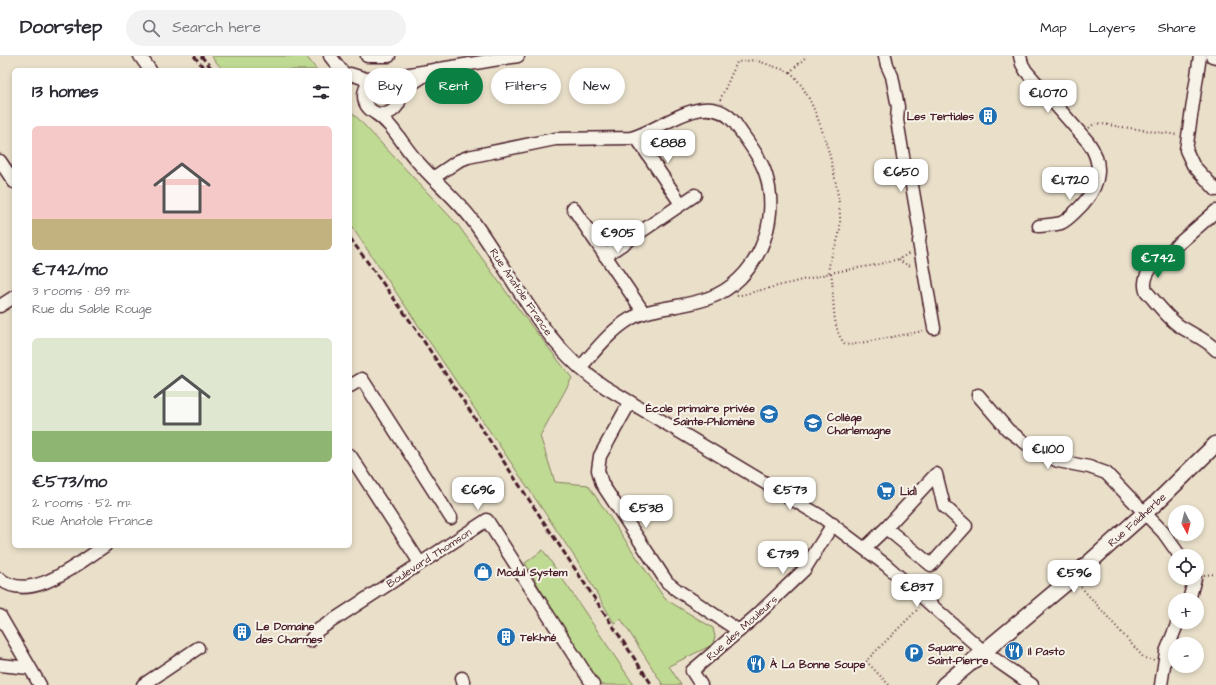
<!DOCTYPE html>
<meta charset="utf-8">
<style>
:root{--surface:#fff;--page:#f2f2f3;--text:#2b2b33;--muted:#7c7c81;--line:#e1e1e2;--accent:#0b8043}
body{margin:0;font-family:"Architects Daughter",sans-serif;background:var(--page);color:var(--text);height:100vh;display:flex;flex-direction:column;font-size:15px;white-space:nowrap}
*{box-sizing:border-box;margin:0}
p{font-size:13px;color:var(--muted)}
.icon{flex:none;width:22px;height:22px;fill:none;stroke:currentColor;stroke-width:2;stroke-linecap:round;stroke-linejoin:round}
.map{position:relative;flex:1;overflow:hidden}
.side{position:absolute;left:12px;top:12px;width:340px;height:480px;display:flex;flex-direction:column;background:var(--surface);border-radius:6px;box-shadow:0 2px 6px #0003}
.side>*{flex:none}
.top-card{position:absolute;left:364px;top:12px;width:380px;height:36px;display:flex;gap:8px}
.needle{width:26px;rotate:173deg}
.controls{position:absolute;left:1168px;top:449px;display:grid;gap:8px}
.controls a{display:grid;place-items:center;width:36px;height:36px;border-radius:50%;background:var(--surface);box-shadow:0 2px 6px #0003;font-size:20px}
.price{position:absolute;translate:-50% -34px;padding:0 9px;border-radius:8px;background:#fff;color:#222;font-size:13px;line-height:26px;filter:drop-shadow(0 1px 2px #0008)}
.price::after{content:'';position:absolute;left:50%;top:24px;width:12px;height:9px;margin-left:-6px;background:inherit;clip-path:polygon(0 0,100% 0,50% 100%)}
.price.on{background:var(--accent);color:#fff}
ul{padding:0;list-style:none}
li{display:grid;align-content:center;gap:8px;height:212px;padding:0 20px}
li span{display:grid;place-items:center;height:124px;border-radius:6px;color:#555}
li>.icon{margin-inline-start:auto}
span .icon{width:72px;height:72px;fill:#fffc;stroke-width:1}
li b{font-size:17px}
h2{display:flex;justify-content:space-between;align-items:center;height:48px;padding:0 20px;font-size:17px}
.chip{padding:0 14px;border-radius:18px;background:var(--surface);box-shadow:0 2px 6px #0003;font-size:14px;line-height:36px}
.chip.on{background:var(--accent);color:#fff}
header{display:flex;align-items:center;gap:24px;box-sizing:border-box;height:56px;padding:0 20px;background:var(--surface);border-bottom:1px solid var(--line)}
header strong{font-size:19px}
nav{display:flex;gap:22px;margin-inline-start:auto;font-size:14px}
.search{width:280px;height:36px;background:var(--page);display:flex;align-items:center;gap:10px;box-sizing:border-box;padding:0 14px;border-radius:22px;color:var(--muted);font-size:15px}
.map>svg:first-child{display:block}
</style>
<header>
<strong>Doorstep</strong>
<div class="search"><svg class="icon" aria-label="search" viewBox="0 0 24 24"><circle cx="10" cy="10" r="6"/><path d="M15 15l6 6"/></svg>Search here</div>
<nav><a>Map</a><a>Layers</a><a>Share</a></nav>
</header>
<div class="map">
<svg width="1216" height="629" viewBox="0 0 1216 629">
<rect width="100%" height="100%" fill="#eae0ca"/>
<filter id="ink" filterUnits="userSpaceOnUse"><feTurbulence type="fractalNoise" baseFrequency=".025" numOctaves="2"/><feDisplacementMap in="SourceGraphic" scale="8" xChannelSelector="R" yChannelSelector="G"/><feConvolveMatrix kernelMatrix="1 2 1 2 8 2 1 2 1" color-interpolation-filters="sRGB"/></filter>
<g filter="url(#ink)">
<g fill="#bfda92" stroke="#847c5e">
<polygon points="211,0 306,0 317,14 223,14"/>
<polygon points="350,54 458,169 523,259 572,322 540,380 555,426 588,429 665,543 713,572 715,581 712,589 669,610 681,629 663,629 621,563 614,567 582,512 350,168"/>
<polygon points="543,494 634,629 599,629 580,601 525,507"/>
</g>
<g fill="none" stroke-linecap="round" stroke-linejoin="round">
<defs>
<g id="minor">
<polyline points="140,0 150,14"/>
<polyline points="330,0 341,14"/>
<polyline points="367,0 389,0"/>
<polyline points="885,0 887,9 892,20 898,51 897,64 904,106 910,118 920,176 919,186 934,272"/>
<path d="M1020,0l2,8 4,7 62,71c19,26 9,50 -13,70 -4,4 -9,9 -14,11 -7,2 -14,2 -22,3"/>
<polyline points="1200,0 1186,94 1193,109 1216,134"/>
<polyline points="1212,0 1216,1"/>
<polyline points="350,18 366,23 377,23"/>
<circle cx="382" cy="40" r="18"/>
<polyline points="386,22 518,0"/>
<polyline points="400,42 407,31 425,19"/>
<path d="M375,57c18,11 28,33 42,48 18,21 40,38 56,60 42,57 70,126 132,166l217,130 64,48 97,86 49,34"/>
<polyline points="636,81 681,148"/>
<polyline points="0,105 14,126"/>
<path d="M433,122l25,-17 10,-4 87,-18 76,-1c32,-8 75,-51 104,-15 11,17 25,33 31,52 15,48 -10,106 -57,123 -26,10 -55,8 -79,21 -20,12 -35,32 -50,49"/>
<polyline points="573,152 644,257"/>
<path d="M1216,155l-65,57c-5,7 -8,14 -5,23 10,11 20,25 32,34 13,9 27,13 38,25"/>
<polyline points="605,200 695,139"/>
<polyline points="0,250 14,241"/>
<polyline points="350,330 362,323 451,462"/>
<polyline points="978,339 1008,374 1035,394 1058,405 1089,411 1106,417 1163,476 1180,500"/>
<polyline points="630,346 600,400 598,414 602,428 667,526 677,534 739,575"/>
<polyline points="350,399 420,507"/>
<polyline points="865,492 886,472 936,418 944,450 966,470 931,509 886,472"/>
<path d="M0,523c31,25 78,-16 105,-33"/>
<polyline points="1189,544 1195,522"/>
<polyline points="0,560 40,629"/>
<polyline points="310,585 318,574 487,464 593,629"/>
<polyline points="0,609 29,612"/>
<polyline points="462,622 464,629"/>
<polyline points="143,629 198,592"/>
<polyline points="701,629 692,615 755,561 804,514 833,468"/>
<polyline points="1161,629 1166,596 1178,566"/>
</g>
<polyline id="major" points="944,629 1072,522 1157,446 1216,388"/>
</defs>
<use href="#minor" stroke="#4a1f2b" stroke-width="15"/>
<use href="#major" stroke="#4a1f2b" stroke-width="18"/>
<g stroke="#4a1f2b" stroke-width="2" stroke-dasharray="1 3" stroke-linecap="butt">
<path d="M790,16c29,25 52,117 50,155 -1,17 -13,32 -11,47"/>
<polyline points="720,44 737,6 755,4 790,16 807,0"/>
<polyline points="1089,72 1095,67 1178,79"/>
<polyline points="899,203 903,207 911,210"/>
<path d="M831,217c4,20 -1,55 14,71l5,1 73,-14"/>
<polyline points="737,240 835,216 875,209 899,203 910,197"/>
<polyline points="1204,519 1216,518"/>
<polyline points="1081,531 1144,602 1155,604"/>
<polyline points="889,629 866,605 919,552"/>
</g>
<use href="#minor" stroke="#f7f3e8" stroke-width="12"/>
<use href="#major" stroke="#f7f3e8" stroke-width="15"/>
<g stroke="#4a1f2b" stroke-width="3" stroke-dasharray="6 3" stroke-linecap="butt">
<polyline points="194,0 203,11"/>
<polyline points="201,0 213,14"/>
<polyline points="350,182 413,269 652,629"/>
</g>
</g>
</g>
<defs>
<symbol id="building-disc" viewBox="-11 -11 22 22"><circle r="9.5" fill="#1f6fb2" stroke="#f7f3e8"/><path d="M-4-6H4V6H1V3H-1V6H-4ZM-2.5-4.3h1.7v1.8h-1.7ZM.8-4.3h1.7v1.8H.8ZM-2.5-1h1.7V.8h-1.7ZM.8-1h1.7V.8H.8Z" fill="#fff"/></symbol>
<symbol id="school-disc" viewBox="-11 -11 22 22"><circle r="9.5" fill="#1f6fb2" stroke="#f7f3e8"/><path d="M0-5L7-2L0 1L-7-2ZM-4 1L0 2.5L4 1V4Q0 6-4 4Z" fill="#fff"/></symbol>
<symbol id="supermarket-disc" viewBox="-11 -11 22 22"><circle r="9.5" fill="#1f6fb2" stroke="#f7f3e8"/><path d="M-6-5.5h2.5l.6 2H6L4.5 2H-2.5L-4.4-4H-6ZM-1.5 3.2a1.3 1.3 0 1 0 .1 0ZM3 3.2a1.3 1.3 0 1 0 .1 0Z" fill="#fff"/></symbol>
<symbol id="shop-disc" viewBox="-11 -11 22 22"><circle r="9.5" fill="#1f6fb2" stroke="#f7f3e8"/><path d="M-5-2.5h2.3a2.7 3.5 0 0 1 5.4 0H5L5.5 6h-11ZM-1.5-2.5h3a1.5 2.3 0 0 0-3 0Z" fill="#fff"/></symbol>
<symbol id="restaurant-disc" viewBox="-11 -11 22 22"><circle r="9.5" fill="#1f6fb2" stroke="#f7f3e8"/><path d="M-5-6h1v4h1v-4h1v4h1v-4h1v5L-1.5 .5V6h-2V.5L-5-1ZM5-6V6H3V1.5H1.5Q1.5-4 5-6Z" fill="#fff"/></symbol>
<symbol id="parking-disc" viewBox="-11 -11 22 22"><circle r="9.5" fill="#1f6fb2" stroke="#f7f3e8"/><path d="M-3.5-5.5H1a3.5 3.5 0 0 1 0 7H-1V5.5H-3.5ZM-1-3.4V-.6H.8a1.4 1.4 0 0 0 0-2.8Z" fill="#fff"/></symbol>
</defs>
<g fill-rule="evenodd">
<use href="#building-disc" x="977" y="49" width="22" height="22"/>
<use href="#school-disc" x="758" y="347" width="22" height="22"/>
<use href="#school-disc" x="802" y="356" width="22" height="22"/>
<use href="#supermarket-disc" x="875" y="424" width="22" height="22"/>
<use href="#shop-disc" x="472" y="505" width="22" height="22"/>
<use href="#building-disc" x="231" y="565" width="22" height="22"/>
<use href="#building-disc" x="495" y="570" width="22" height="22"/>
<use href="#restaurant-disc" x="1003" y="584" width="22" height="22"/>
<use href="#parking-disc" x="903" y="586" width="22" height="22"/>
<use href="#restaurant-disc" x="745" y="597" width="22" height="22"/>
</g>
<g text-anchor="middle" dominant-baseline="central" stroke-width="4" stroke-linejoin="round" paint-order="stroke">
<g font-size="11" font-weight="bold" fill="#4a1f2b" stroke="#f7f3e8" text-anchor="start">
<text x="974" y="60" text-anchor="end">Les Tertiales</text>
<text x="755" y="352" text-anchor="end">École primaire privée<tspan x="755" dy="13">Sainte-Philomène</tspan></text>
<text x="827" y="361">Collège<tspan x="827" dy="13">Charlemagne</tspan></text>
<text x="900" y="435">Lidl</text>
<text x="497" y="516">Modul System</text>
<text x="256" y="570">Le Domaine<tspan x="256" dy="13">des Charmes</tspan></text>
<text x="520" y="581">Tekhné</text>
<text x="928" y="591">Square<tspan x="928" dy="13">Saint-Pierre</tspan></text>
<text x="1028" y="595">Il Pasto</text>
<text x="770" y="608">À La Bonne Soupe</text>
</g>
<g font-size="11" fill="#4a1f2b" stroke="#f7f3e8">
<text transform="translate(521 236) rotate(56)">Rue Anatole France</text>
<text transform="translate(1137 464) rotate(-42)">Rue Faidherbe</text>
<text transform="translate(429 502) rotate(-33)">Boulevard Thomson</text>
<text transform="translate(742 572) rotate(-42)">Rue des Mouleurs</text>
</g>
</g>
</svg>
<div class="controls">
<a><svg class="needle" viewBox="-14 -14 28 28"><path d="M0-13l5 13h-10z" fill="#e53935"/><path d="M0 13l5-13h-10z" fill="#7c7c81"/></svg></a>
<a><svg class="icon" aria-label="locate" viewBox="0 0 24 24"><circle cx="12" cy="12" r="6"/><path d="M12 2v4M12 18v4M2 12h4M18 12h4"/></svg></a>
<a>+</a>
<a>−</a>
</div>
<b class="price" style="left:1048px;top:58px">€1,070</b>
<b class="price" style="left:668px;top:108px">€888</b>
<b class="price" style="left:901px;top:137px">€650</b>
<b class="price" style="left:1070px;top:145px">€1,720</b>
<b class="price" style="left:618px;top:198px">€905</b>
<b class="price on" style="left:1158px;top:223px">€742</b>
<b class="price" style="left:1048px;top:414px">€1,100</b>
<b class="price" style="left:478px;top:455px">€696</b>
<b class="price" style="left:790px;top:455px">€573</b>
<b class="price" style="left:646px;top:473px">€538</b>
<b class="price" style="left:783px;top:519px">€739</b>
<b class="price" style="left:1074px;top:538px">€596</b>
<b class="price" style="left:917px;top:552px">€837</b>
<div class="top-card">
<a class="chip">Buy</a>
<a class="chip on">Rent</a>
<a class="chip">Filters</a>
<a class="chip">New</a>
</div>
<section class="side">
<h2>13 homes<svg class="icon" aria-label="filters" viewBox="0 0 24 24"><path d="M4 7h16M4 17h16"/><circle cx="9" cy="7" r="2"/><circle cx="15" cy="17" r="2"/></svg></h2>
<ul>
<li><span style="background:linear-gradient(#f6c9c9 75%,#c2b280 0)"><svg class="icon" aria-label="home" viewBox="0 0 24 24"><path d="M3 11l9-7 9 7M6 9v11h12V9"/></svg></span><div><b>€742/mo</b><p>3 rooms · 89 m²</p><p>Rue du Sable Rouge</p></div></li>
<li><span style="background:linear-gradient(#dfe7d0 75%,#8fb573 0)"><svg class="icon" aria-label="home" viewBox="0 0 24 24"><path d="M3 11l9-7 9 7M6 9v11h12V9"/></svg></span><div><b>€573/mo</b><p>2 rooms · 52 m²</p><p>Rue Anatole France</p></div></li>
</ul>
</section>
</div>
